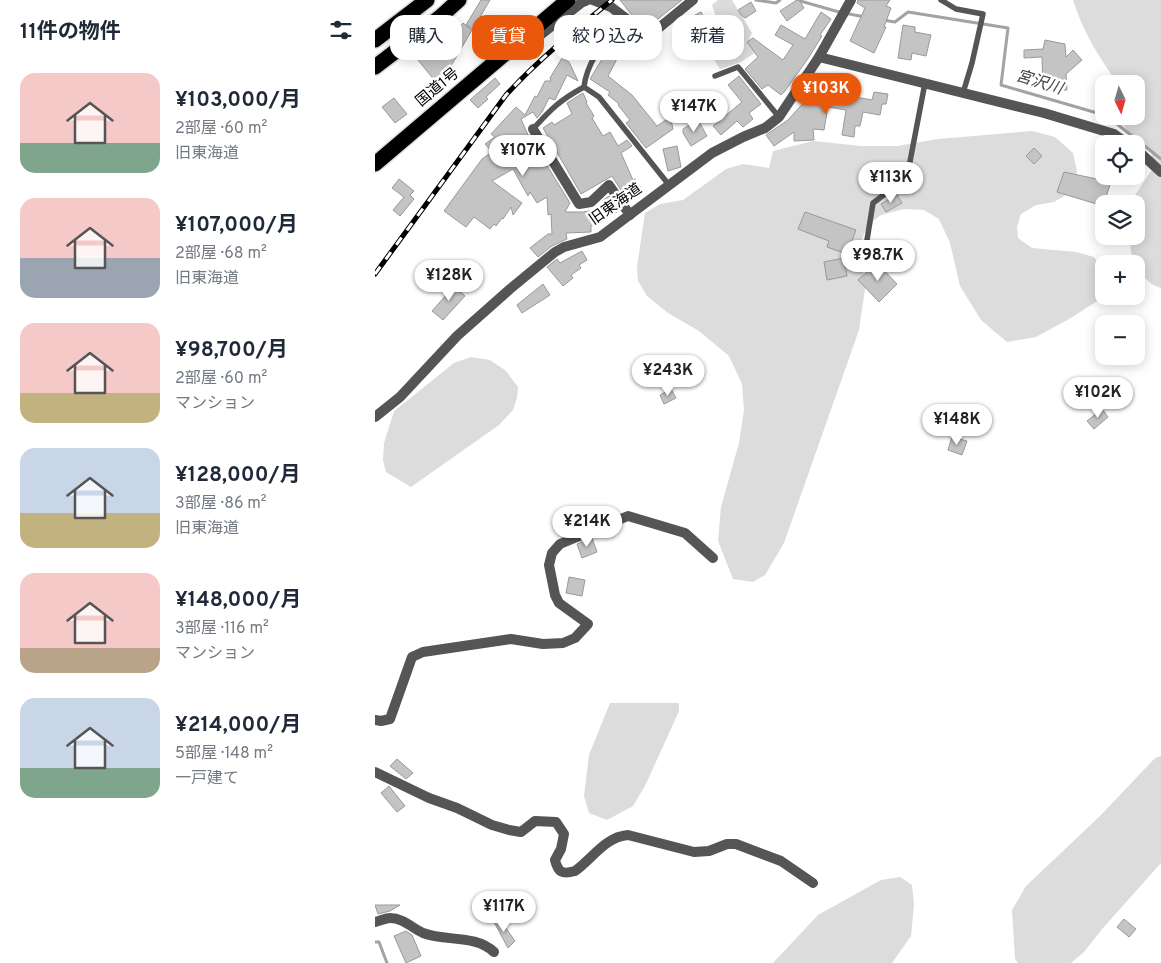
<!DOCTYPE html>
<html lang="ja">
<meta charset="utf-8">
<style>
:root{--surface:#fff;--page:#f6f6f7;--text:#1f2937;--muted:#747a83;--accent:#ea580c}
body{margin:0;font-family:Overpass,"Noto Sans JP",sans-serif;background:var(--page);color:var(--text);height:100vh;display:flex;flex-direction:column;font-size:19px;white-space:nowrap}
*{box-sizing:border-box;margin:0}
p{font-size:16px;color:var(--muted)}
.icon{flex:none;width:28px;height:28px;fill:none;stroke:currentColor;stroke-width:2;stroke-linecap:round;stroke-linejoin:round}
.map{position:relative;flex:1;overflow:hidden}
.panel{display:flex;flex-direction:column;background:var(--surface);width:375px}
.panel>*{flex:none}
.hud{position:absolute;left:15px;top:15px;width:475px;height:45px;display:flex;gap:10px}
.needle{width:32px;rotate:175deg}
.buttons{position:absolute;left:720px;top:75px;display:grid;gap:10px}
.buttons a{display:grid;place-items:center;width:50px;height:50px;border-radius:10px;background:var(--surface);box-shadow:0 2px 12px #0003;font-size:25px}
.price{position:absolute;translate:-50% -42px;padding:0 11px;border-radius:18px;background:#fff;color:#222;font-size:16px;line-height:32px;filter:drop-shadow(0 1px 2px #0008)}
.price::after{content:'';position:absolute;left:50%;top:30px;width:15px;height:11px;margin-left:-8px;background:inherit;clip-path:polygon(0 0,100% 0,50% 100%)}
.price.selected{background:var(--accent);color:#fff}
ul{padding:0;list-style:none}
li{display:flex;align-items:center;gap:15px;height:125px;padding:0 20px}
li span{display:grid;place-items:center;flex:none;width:140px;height:100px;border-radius:15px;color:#555}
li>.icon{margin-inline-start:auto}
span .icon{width:60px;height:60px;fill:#fffc;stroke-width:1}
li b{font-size:21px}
h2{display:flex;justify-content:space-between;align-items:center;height:60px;padding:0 20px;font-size:21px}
.chip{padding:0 18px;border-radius:15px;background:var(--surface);box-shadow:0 2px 12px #0003;font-size:18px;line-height:45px}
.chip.selected{background:var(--accent);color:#fff}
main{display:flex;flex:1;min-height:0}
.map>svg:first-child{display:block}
</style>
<main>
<section class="panel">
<h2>11件の物件<svg class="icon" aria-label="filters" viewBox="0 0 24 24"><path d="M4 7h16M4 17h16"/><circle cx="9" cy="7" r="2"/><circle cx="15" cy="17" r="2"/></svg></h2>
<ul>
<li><span style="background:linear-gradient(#f6c9c9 70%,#7fa58c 0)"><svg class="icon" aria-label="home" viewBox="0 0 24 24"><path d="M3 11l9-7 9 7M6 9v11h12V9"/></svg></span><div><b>¥103,000/月</b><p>2部屋 · 60 m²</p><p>旧東海道</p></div></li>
<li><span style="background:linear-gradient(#f6c9c9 60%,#9aa5b1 0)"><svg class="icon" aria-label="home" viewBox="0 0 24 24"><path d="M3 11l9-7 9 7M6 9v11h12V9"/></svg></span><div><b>¥107,000/月</b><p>2部屋 · 68 m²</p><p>旧東海道</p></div></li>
<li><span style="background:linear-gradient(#f6c9c9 70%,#c2b280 0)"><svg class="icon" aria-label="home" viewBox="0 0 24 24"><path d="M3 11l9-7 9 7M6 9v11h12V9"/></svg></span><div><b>¥98,700/月</b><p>2部屋 · 60 m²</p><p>マンション</p></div></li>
<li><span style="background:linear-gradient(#c9d6e8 65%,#c2b280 0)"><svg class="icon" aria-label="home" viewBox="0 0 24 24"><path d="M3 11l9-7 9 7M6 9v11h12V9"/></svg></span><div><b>¥128,000/月</b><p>3部屋 · 86 m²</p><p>旧東海道</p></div></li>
<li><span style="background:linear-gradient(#f6c9c9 75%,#b9a48a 0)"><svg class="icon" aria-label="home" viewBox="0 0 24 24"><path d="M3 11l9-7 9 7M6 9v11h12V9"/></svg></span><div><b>¥148,000/月</b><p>3部屋 · 116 m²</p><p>マンション</p></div></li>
<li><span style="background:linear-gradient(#c9d6e8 70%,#7fa58c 0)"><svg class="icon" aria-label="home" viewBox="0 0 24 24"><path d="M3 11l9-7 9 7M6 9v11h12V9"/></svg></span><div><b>¥214,000/月</b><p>5部屋 · 148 m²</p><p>一戸建て</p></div></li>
</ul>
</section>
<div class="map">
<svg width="786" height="963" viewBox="0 0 786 963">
<rect width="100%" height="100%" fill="#fff"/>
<g fill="#dcdcdc">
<polygon points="343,0 357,0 377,33 373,43 380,53 366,62 345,69 323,35 343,23 337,5"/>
<path d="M698,0h88v288c-18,-4 -36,-34 -29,-52h4v-9l5,-9 -5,-9v-5h-3l-2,-3 22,-33 -2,-18 -20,-14 -13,-20h18v-32h-18c-20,-29 -34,-50 -45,-84z"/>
<polygon points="247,23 259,31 254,46 245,55 232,48"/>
<polygon points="657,131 680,137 698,153 702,171 698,191 679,202 661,205 646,214 642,227 643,238 657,248 701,252 719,257 729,270 729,290 724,300 694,319 661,337 632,342 606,320 585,286 575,243 564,219 549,210 529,209 506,215 493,225 485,243 490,289 484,330 409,543 390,575 378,582 358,579 343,541 346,507 364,443 369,410 367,384 354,356 324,331 293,313 272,296 263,281 262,267 270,213 285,204 308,200 351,169 368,164 394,168 398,151 438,141 486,146 522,146 563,139"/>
<polygon points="96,357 115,360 131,371 143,387 142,398 138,410 124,425 36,487 11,472 8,460 9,443 19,411 79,363"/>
<polygon points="235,703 304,703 304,711 270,786 258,806 232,820 214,813 209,796 214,755"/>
<polygon points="786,756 786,863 728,928 709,952 696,963 643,963 640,959 637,910 651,886 725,816 780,758"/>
<polygon points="525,877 537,885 539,905 536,936 517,963 398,963 443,915 506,880"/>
</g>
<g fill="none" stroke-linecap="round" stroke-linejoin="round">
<g stroke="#a3a3a3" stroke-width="3">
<polyline points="381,0 401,3 405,0"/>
<polyline points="422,0 464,12 490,17"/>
<polyline points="508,20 520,22 533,12 633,28 626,85 729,115"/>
<polyline points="732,116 786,159"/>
<polyline points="0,942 4,942 12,963"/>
</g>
</g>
<g fill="#c4c4c4" stroke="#999">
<polygon points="106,0 115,0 98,29 91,25"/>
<polygon points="245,0 307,0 274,26 269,19 266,21 256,14"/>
<polygon points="422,0 424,0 429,8 412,21 405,11"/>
<polygon points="483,0 515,0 511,6 516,8 509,27 511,27 499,53 475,41 490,8 482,3"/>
<polygon points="376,2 381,11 370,18 366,15 363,10"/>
<polygon points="326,12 330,19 325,22 328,27 319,32 312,19"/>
<polygon points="446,12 456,19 445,35 447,36 434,57 410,91 406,95 393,85 387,89 370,69 383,57 372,42 378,38 408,60 418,45 400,35 406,25 430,39"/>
<polygon points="236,16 240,19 225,40 214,33"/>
<polygon points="125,22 135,32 124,42 114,32"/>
<polygon points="88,23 97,30 73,71 60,81 39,55 57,40 65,50"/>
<polygon points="528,25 540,27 540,32 556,35 551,56 537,53 536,60 523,58"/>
<polygon points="670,40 690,44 691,57 698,50 707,60 691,74 692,90 668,91 667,57 649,58 649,50 668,49"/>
<polygon points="232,51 243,57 233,76 257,95 282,126 291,120 296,120 298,129 271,148 251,123 255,120 243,105 244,104 233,95 235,92 215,79"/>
<polygon points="187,58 194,62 203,81 192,75 180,100 174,98 167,112 162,118 158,112 146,119 152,133 195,203 190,212 208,212 231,208 227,201 234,196 244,211 236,215 235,213 216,226 216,232 191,233 192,239 177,246 163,257 155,248 173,234 177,234 176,214 173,215 172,197 162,203 155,192 153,196 138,169 117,181 147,203 138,215 136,207 128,219 127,218 121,226 119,224 115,229 99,217 91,227 69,211 107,159 117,152 110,144 120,137 116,134 141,107 150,115 160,96 162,97 170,81 176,81 175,78"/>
<polygon points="364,76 386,104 374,113 378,119 368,127 362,121 346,135 338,126 367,102 353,85"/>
<polygon points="120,78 125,84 111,97 113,99 103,108 95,100"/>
<polygon points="446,86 463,97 475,99 475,96 497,100 499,92 513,94 511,104 507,104 505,115 488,112 485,126 480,126 479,137 467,135 471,110 453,107 449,130 438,129 439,140 419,141 419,132 399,146 391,135 413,120 430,101 428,99 435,89 441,93"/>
<polygon points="208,93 212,102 211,103 219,116 217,118 228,136 235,132 243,146 252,140 257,146 246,153 258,180 260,179 266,188 251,198 237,176 206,194 168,128 177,122 179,125 197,114 192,103"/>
<polygon points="19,98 32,114 20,123 7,107"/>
<polygon points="323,120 332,136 316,146 308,133 308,129"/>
<polygon points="302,146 306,167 293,171 288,149"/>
<polygon points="659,148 667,156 659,164 651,156"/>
<polygon points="689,172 736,182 728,206 682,192"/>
<polygon points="24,179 39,191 35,195 39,199 25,216 18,210 29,197 17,188"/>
<polygon points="522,195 527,203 511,212 506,204"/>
<polygon points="430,212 481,230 472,254 452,247 454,241 423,229"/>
<polygon points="207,251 212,260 204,265 206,268 196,275 198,278 188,286 172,267 182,259 185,263"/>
<polygon points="469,258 472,276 452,280 449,262"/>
<polygon points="502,263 522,284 504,302 483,280"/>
<polygon points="78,284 90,296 68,320 57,311 72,294 70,292"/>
<polygon points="168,284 175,295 147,313 142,305"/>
<polygon points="296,389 301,398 289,404 285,395"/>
<polygon points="727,409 733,417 719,429 712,421"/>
<polygon points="577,437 592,441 587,455 573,450"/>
<polygon points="217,538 222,552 207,558 202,544"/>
<polygon points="194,577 210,580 207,596 191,593"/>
<polygon points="22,759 38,773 31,779 15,766"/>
<polygon points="14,786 30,806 22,812 6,793"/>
<polygon points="0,905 25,905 15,911 3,914"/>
<polygon points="123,917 140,941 133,948 118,920"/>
<polygon points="749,919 761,929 754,937 742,927"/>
<polygon points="31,931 37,935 46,956 31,963 19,936"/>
</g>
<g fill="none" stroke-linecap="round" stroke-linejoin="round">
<defs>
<g id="highway">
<polyline points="0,40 52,0"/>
<polyline points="0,67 64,18 84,0"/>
<polyline points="0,164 193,0"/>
</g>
</defs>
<use href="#highway" stroke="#dbdbdb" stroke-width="18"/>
<g stroke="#555" stroke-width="5.5">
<polyline points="566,0 581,9 608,14 597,63 588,93"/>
<path d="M249,16c-16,21 -37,44 -40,71l15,10 70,88"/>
<polyline points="340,76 363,67 404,117"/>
<path d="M158,129c18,-20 27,-29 51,-42"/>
<polyline points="492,240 498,203 526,182 533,172 550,83"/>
</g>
<g stroke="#555" stroke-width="10">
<polyline points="218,0 236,7 274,36 318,0"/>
<polyline points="145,42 155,43 206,3 213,0"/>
<polyline points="444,57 669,113 739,134 753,144"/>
<polyline points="158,129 204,204 216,202 234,185 255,215"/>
<polyline points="761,149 786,172"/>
<polyline points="0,417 25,397 82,336 135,289 180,252 189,247 225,237 337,153 368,137 390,128 404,117 444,57 476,0"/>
<polyline points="0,720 6,721 15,719 37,657 48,652 136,639 168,644 188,643 200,638 213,624 184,603 180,595 174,565 177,553 185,544 253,516 310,533 338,558"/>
<path d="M0,772l54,26 28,10 35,17 17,5 12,2 14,-11 21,1 8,12 -3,15 -6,11c3,12 7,15 20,11 18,-13 30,-34 53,-36l66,17 15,-1 18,-7h9l45,17 32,22"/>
<path d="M0,922c5,-1 11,-4 15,-4 13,0 22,10 33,15 23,9 52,1 71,19"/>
</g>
<use href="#highway" stroke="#000" stroke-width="15"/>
<defs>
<path id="rail" d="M0,274l131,-179c32,-35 69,-65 106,-95"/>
</defs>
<use href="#rail" stroke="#000" stroke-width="5"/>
<use href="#rail" stroke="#fff" stroke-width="3" stroke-dasharray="9" stroke-linecap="butt"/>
</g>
<g text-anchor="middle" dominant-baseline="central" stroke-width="5" stroke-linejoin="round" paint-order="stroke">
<g font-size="15" fill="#000" stroke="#fff">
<text transform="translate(63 88) rotate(-40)">国道1号</text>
<text transform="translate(241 205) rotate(-35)">旧東海道</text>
</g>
<g font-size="16" font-style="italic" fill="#444" stroke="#fff">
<text transform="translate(664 83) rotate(17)">宮沢川</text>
</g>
</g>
</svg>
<div class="buttons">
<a><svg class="needle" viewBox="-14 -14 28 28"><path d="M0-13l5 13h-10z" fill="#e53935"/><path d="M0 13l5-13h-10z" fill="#747a83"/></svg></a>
<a><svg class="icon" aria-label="locate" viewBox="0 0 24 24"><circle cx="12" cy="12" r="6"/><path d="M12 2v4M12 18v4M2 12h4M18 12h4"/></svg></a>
<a><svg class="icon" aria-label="layers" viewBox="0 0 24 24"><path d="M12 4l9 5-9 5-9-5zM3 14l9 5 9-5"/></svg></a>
<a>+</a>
<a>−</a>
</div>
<b class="price selected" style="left:451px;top:115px">¥103K</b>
<b class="price" style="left:319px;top:133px">¥147K</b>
<b class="price" style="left:148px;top:177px">¥107K</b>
<b class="price" style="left:516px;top:204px">¥113K</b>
<b class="price" style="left:503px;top:282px">¥98.7K</b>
<b class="price" style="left:74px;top:302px">¥128K</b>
<b class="price" style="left:293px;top:397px">¥243K</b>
<b class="price" style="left:723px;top:419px">¥102K</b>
<b class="price" style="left:582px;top:446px">¥148K</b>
<b class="price" style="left:212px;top:548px">¥214K</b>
<b class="price" style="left:129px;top:933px">¥117K</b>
<div class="hud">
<a class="chip">購入</a>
<a class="chip selected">賃貸</a>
<a class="chip">絞り込み</a>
<a class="chip">新着</a>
</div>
</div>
</main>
